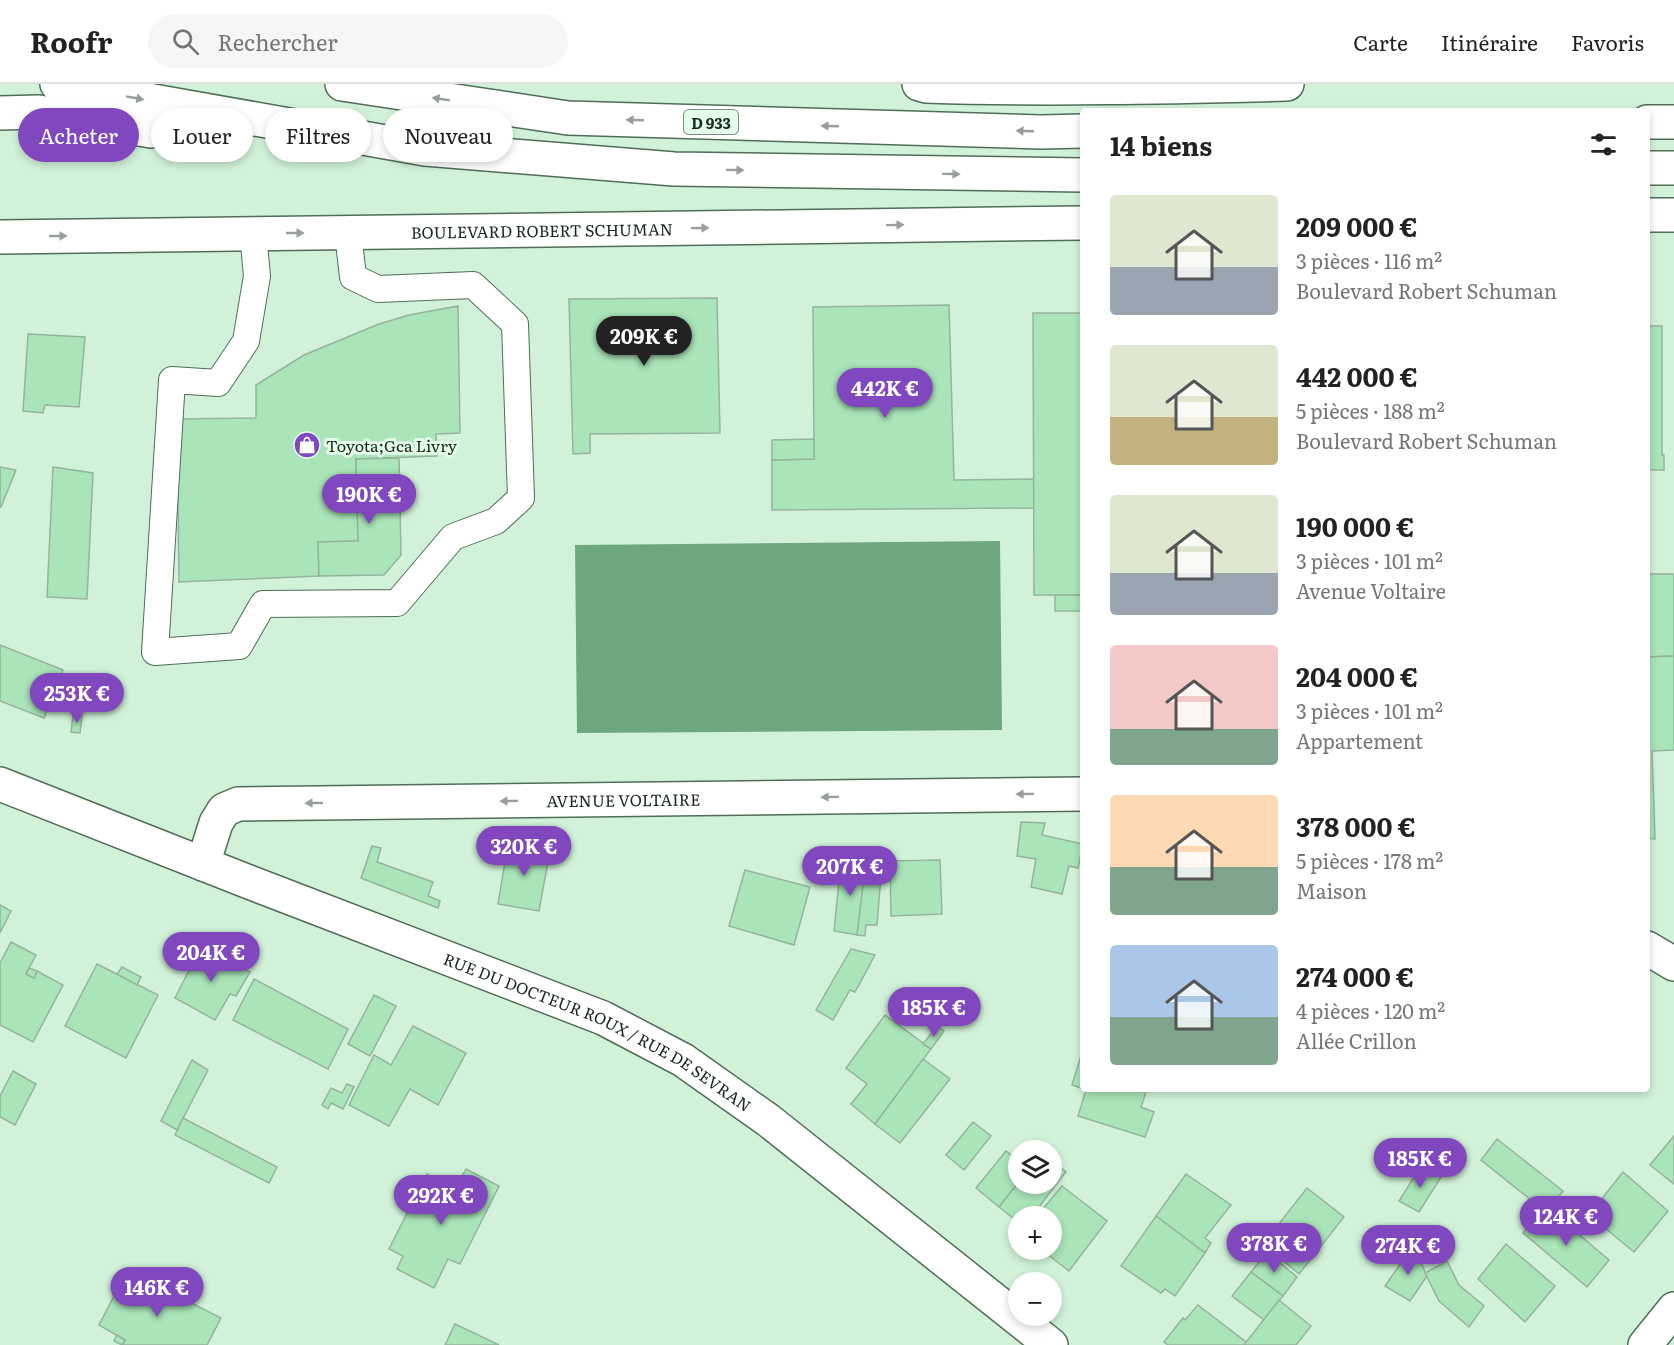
<!DOCTYPE html>
<html lang="fr">
<meta charset="utf-8">
<style>
:root{--surface:#fff;--page:#f6f6f6;--text:#222;--muted:#767676;--line:#e0e0e0;--accent:#8047be}
body{margin:0;font-family:Literata,serif;background:var(--page);color:var(--text);height:100vh;display:flex;flex-direction:column;font-size:22px;white-space:nowrap}
*{box-sizing:border-box;margin:0}
p{font-size:20px;color:var(--muted)}
.icon{flex:none;width:33px;height:33px;fill:none;stroke:currentColor;stroke-width:2;stroke-linecap:round;stroke-linejoin:round}
.map{position:relative;flex:1;overflow:hidden}
.drawer{position:absolute;left:1080px;top:24px;width:570px;height:984px;display:flex;flex-direction:column;background:var(--surface);border-radius:6px;box-shadow:0 3px 9px #0003}
.drawer>*{flex:none}
.banner{position:absolute;left:18px;top:24px;width:570px;height:54px;display:flex;gap:12px}
.controls{position:absolute;left:1008px;top:1056px;display:grid;gap:12px}
.controls a{display:grid;place-items:center;width:54px;height:54px;border-radius:50%;background:var(--surface);box-shadow:0 3px 9px #0003;font-size:30px}
.price{position:absolute;translate:-50% -51px;padding:0 14px;border-radius:21px;background:var(--accent);color:#fff;font-size:20px;line-height:39px;filter:drop-shadow(0 2px 3px #0008)}
.price::after{content:'';position:absolute;left:50%;top:36px;width:18px;height:14px;margin-left:-9px;background:inherit;clip-path:polygon(0 0,100% 0,50% 100%)}
.price.current{background:#222;color:#fff}
ul{padding:0;list-style:none}
li{display:flex;align-items:center;gap:18px;height:150px;padding:0 30px}
li span{display:grid;place-items:center;flex:none;width:168px;height:120px;border-radius:6px;color:#555}
li>.icon{margin-inline-start:auto}
span .icon{width:72px;height:72px;fill:#fffc;stroke-width:1}
li b{font-size:26px}
h2{display:flex;justify-content:space-between;align-items:center;height:72px;padding:0 30px;font-size:26px}
.tag{padding:0 21px;border-radius:27px;background:var(--surface);box-shadow:0 3px 9px #0003;font-size:21px;line-height:54px}
.tag.current{background:var(--accent);color:#fff}
header{display:flex;align-items:center;gap:36px;box-sizing:border-box;height:84px;padding:0 30px;background:var(--surface);border-bottom:2px solid var(--line)}
header strong{font-size:28px}
nav{display:flex;gap:33px;margin-inline-start:auto;font-size:21px}
.search{width:420px;height:54px;background:var(--page);display:flex;align-items:center;gap:15px;box-sizing:border-box;padding:0 21px;border-radius:33px;color:var(--muted);font-size:22px}
.map>svg:first-child{display:block}
</style>
<header>
<strong>Roofr</strong>
<div class="search"><svg class="icon" aria-label="search" viewBox="0 0 24 24"><circle cx="10" cy="10" r="6"/><path d="M15 15l6 6"/></svg>Rechercher</div>
<nav><a>Carte</a><a>Itinéraire</a><a>Favoris</a></nav>
</header>
<div class="map">
<svg width="1674" height="1261" viewBox="0 0 1674 1261">
<rect width="100%" height="100%" fill="#d1f2d9"/>
<polygon fill="#6da77e" points="1000,457 1002,646 577,649 575,461"/>
<g fill="#a9e5b9" stroke="#94b49c" stroke-width="1.5">
<polygon points="717,214 720,349 590,350 590,369 573,370 569,215"/>
<polygon points="949,221 954,396 1034,395 1034,424 772,426 772,376 814,375 813,223"/>
<polygon points="458,222 460,349 436,350 437,372 356,375 358,457 318,458 319,492 179,498 177,335 256,334 256,301 304,271 379,240 409,231"/>
<polygon points="1033,229 1083,229 1083,511 1034,511"/>
<polygon points="1647,242 1662,242 1662,371 1664,371 1664,386 1647,386"/>
<polygon points="28,250 85,253 79,323 45,321 43,329 23,327"/>
<polygon points="814,355 814,375 772,376 772,356"/>
<polygon points="399,374 401,471 384,491 319,492 318,458 358,457 356,375"/>
<polygon points="0,383 16,386 1,423 0,423"/>
<polygon points="53,383 93,389 87,515 47,513"/>
<polygon points="1647,490 1674,490 1674,572 1647,573"/>
<rect x="1055" y="511" width="28" height="16"/>
<polygon points="0,561 63,586 44,634 0,617"/>
<polygon points="1674,572 1674,666 1652,667 1655,755 1647,754 1647,573"/>
<polygon points="73,632 82,632 80,649 71,648"/>
<polygon points="1021,738 1045,739 1042,751 1083,760 1078,784 1069,782 1062,810 1031,803 1036,775 1017,772"/>
<polygon points="508,760 550,767 539,827 498,820"/>
<polygon points="372,762 381,764 377,778 433,798 428,812 440,817 438,824 361,794"/>
<polygon points="940,776 942,830 891,832 890,777"/>
<polygon points="841,777 866,778 857,851 834,847"/>
<polygon points="866,778 882,779 877,841 866,841 865,852 857,851"/>
<polygon points="745,786 810,803 794,861 729,842"/>
<polygon points="0,821 11,827 0,849"/>
<polygon points="11,858 36,871 26,890 34,894 37,887 63,901 33,958 0,941 0,879"/>
<polygon points="202,861 250,888 236,912 230,910 215,936 175,914"/>
<polygon points="851,865 875,871 855,908 850,906 833,936 816,926"/>
<polygon points="97,880 158,911 126,974 65,942"/>
<polygon points="122,883 141,893 137,901 117,890"/>
<polygon points="29,884 37,887 34,894 26,890"/>
<polygon points="254,895 348,945 328,985 233,936"/>
<polygon points="374,911 396,922 370,972 348,960"/>
<polygon points="885,931 931,965 875,1040 851,1020 867,1000 846,984"/>
<polygon points="413,942 466,969 438,1021 410,1005 389,1042 349,1021 374,971 391,981"/>
<polygon points="937,942 944,947 931,965 923,960"/>
<polygon points="1083,965 1083,1005 1072,1001"/>
<polygon points="923,975 950,995 900,1059 875,1040"/>
<polygon points="192,976 208,986 177,1046 161,1037"/>
<polygon points="13,987 36,1000 15,1041 0,1033 0,1012"/>
<polygon points="347,1000 354,1003 343,1025 331,1019 328,1025 322,1021 331,1004 342,1009"/>
<polygon points="1084,1005 1147,1005 1141,1023 1154,1028 1145,1053 1078,1032 1086,1006"/>
<polygon points="183,1034 277,1083 269,1099 175,1051"/>
<polygon points="973,1038 991,1052 964,1086 946,1071"/>
<polygon points="1674,1052 1674,1100 1650,1081"/>
<polygon points="1497,1055 1563,1107 1546,1128 1481,1076"/>
<polygon points="1006,1067 1018,1076 1018,1099 999,1123 976,1104"/>
<polygon points="1052,1077 1066,1088 1032,1132 1018,1132 1018,1138 999,1123 1018,1099 1052,1100"/>
<polygon points="1421,1082 1441,1093 1419,1128 1399,1117"/>
<polygon points="466,1085 499,1102 460,1180 448,1175 434,1204 397,1185 403,1172 389,1165 427,1090 449,1101 438,1121 444,1124"/>
<polygon points="1623,1088 1668,1127 1634,1168 1589,1131"/>
<polygon points="1186,1090 1231,1121 1205,1154 1211,1159 1205,1169 1156,1132"/>
<polygon points="1062,1102 1107,1137 1069,1187 1042,1166 1052,1166 1052,1132 1037,1132"/>
<polygon points="1307,1104 1344,1133 1299,1190 1263,1160"/>
<polygon points="1543,1125 1546,1128 1549,1125 1609,1176 1587,1203 1523,1149"/>
<polygon points="1156,1132 1205,1169 1175,1212 1165,1205 1161,1209 1121,1182"/>
<polygon points="1506,1160 1555,1202 1525,1238 1478,1195"/>
<polygon points="1413,1162 1427,1192 1410,1217 1385,1202"/>
<polygon points="1267,1168 1297,1193 1283,1212 1251,1188"/>
<polygon points="1447,1177 1459,1201 1484,1222 1469,1243 1439,1217 1425,1189"/>
<polygon points="1251,1188 1283,1212 1264,1236 1232,1212"/>
<polygon points="125,1191 171,1216 174,1210 221,1234 207,1261 123,1261 125,1256 99,1241"/>
<polygon points="1279,1216 1311,1242 1296,1261 1244,1261"/>
<polygon points="1198,1221 1246,1258 1244,1261 1168,1261 1164,1258 1183,1234 1185,1236"/>
<polygon points="455,1240 499,1261 445,1261"/>
<polygon points="117,1251 125,1256 122,1261 114,1257"/>
</g>
<g fill="none" stroke-linecap="round" stroke-linejoin="round">
<defs>
<polyline id="service" points="253,149 257,192 246,257 218,299 172,296 155,568 239,562 263,520 397,519 453,453 496,437 521,414 515,240 473,201 378,205 353,193 348,149"/>
<g id="minor">
<path d="M919,0l7,2c120,4 241,1 361,-2"/>
<polyline points="1645,1261 1674,1225"/>
</g>
<g id="tertiary">
<polyline points="1647,131 1674,131"/>
<path id="s1" d="M0,153l1083,-14"/>
<path id="s2" d="M203,780l13,-41 8,-13 14,-6 845,-10"/>
<polyline points="1647,864 1674,880"/>
</g>
<g id="secondary">
<path id="s3" d="M0,700l249,98 354,136 80,42 85,60 283,225"/>
</g>
<g id="trunk">
<polyline points="57,0 425,65 674,85 1083,91"/>
<polyline points="342,0 568,34 1041,48 1083,47"/>
<polyline points="0,29 39,28 151,47 215,39"/>
<polyline points="1647,38 1674,38"/>
<polyline points="1647,84 1674,84"/>
</g>
</defs>
<use href="#service" stroke="#4f6d57" stroke-width="28"/>
<use href="#minor" stroke="#4f6d57" stroke-width="36"/>
<use href="#tertiary" stroke="#4f6d57" stroke-width="36"/>
<use href="#secondary" stroke="#4f6d57" stroke-width="36"/>
<use href="#trunk" stroke="#4f6d57" stroke-width="36"/>
<use href="#service" stroke="#fff" stroke-width="26"/>
<use href="#minor" stroke="#fff" stroke-width="33"/>
<use href="#tertiary" stroke="#fff" stroke-width="33"/>
<use href="#secondary" stroke="#fff" stroke-width="33"/>
<use href="#trunk" stroke="#fff" stroke-width="33"/>
</g>
<defs><path id="oneway-solid" d="M-6-.8H1V-3.2L6.5 0L1 3.2V.8H-6Z" transform="scale(1.5)"/></defs>
<g fill="#989e9a">
<use href="#oneway-solid" transform="translate(135 14) rotate(10)"/>
<use href="#oneway-solid" transform="translate(441 15) rotate(-171)"/>
<use href="#oneway-solid" transform="translate(635 36) rotate(-178)"/>
<use href="#oneway-solid" transform="translate(830 42) rotate(-178)"/>
<use href="#oneway-solid" transform="translate(1025 47) rotate(-178)"/>
<use href="#oneway-solid" transform="translate(735 86) rotate(1)"/>
<use href="#oneway-solid" transform="translate(951 90) rotate(1)"/>
<use href="#oneway-solid" transform="translate(895 141) rotate(-1)"/>
<use href="#oneway-solid" transform="translate(700 144) rotate(-1)"/>
<use href="#oneway-solid" transform="translate(295 149)"/>
<use href="#oneway-solid" transform="translate(58 152) rotate(-1)"/>
<use href="#oneway-solid" transform="translate(1025 710) rotate(179)"/>
<use href="#oneway-solid" transform="translate(830 713) rotate(179)"/>
<use href="#oneway-solid" transform="translate(509 717) rotate(179)"/>
<use href="#oneway-solid" transform="translate(314 719) rotate(179)"/>
</g>
<defs>
<symbol id="shop-disc" viewBox="-11 -11 22 22"><circle r="9.5" fill="#8047be" stroke="#e3fee9"/><path d="M-5-2.5h2.3a2.7 3.5 0 0 1 5.4 0H5L5.5 6h-11ZM-1.5-2.5h3a1.5 2.3 0 0 0-3 0Z" fill="#fff"/></symbol>
</defs>
<g fill-rule="evenodd">
<use href="#shop-disc" x="292" y="346" width="30" height="30"/>
</g>
<g text-anchor="middle" dominant-baseline="central" stroke-width="6" stroke-linejoin="round" paint-order="stroke">
<rect fill="#e3fee9" stroke="#56685b" stroke-width="1.5" x="684" y="26" width="54" height="24" rx="4.5"/>
<g font-size="15" font-weight="bold" fill="#1a271e">
<text x="711" y="38">D 933</text>
</g>
<g font-size="16" fill="#1a271e" stroke="#e3fee9">
<text stroke="none"><textPath href="#s1" startOffset="542">BOULEVARD ROBERT SCHUMAN</textPath></text>
<text stroke="none"><textPath href="#s2" startOffset="459">AVENUE VOLTAIRE</textPath></text>
<text stroke="none"><textPath href="#s3" startOffset="648">RUE DU DOCTEUR ROUX / RUE DE SEVRAN</textPath></text>
</g>
<g font-size="16" fill="#1a271e" stroke="#e3fee9" text-anchor="start">
<text x="326" y="361">Toyota;Gca Livry</text>
</g>
</g>
</svg>
<div class="controls">
<a><svg class="icon" aria-label="layers" viewBox="0 0 24 24"><path d="M12 4l9 5-9 5-9-5zM3 14l9 5 9-5"/></svg></a>
<a>+</a>
<a>−</a>
</div>
<b class="price current" style="left:644px;top:283px">209K €</b>
<b class="price" style="left:885px;top:335px">442K €</b>
<b class="price" style="left:369px;top:441px">190K €</b>
<b class="price" style="left:77px;top:640px">253K €</b>
<b class="price" style="left:524px;top:793px">320K €</b>
<b class="price" style="left:850px;top:813px">207K €</b>
<b class="price" style="left:211px;top:899px">204K €</b>
<b class="price" style="left:934px;top:954px">185K €</b>
<b class="price" style="left:1420px;top:1105px">185K €</b>
<b class="price" style="left:441px;top:1142px">292K €</b>
<b class="price" style="left:1566px;top:1163px">124K €</b>
<b class="price" style="left:1274px;top:1190px">378K €</b>
<b class="price" style="left:1408px;top:1192px">274K €</b>
<b class="price" style="left:157px;top:1234px">146K €</b>
<div class="banner">
<a class="tag current">Acheter</a>
<a class="tag">Louer</a>
<a class="tag">Filtres</a>
<a class="tag">Nouveau</a>
</div>
<section class="drawer">
<h2>14 biens<svg class="icon" aria-label="filters" viewBox="0 0 24 24"><path d="M4 7h16M4 17h16"/><circle cx="9" cy="7" r="2"/><circle cx="15" cy="17" r="2"/></svg></h2>
<ul>
<li><span style="background:linear-gradient(#dfe7d0 60%,#9aa5b1 0)"><svg class="icon" aria-label="home" viewBox="0 0 24 24"><path d="M3 11l9-7 9 7M6 9v11h12V9"/></svg></span><div><b>209 000 €</b><p>3 pièces · 116 m²</p><p>Boulevard Robert Schuman</p></div></li>
<li><span style="background:linear-gradient(#dfe7d0 60%,#c2b280 0)"><svg class="icon" aria-label="home" viewBox="0 0 24 24"><path d="M3 11l9-7 9 7M6 9v11h12V9"/></svg></span><div><b>442 000 €</b><p>5 pièces · 188 m²</p><p>Boulevard Robert Schuman</p></div></li>
<li><span style="background:linear-gradient(#dfe7d0 65%,#9aa5b1 0)"><svg class="icon" aria-label="home" viewBox="0 0 24 24"><path d="M3 11l9-7 9 7M6 9v11h12V9"/></svg></span><div><b>190 000 €</b><p>3 pièces · 101 m²</p><p>Avenue Voltaire</p></div></li>
<li><span style="background:linear-gradient(#f6c9c9 70%,#7fa58c 0)"><svg class="icon" aria-label="home" viewBox="0 0 24 24"><path d="M3 11l9-7 9 7M6 9v11h12V9"/></svg></span><div><b>204 000 €</b><p>3 pièces · 101 m²</p><p>Appartement</p></div></li>
<li><span style="background:linear-gradient(#ffd9b3 60%,#7fa58c 0)"><svg class="icon" aria-label="home" viewBox="0 0 24 24"><path d="M3 11l9-7 9 7M6 9v11h12V9"/></svg></span><div><b>378 000 €</b><p>5 pièces · 178 m²</p><p>Maison</p></div></li>
<li><span style="background:linear-gradient(#a9c7e8 60%,#7fa58c 0)"><svg class="icon" aria-label="home" viewBox="0 0 24 24"><path d="M3 11l9-7 9 7M6 9v11h12V9"/></svg></span><div><b>274 000 €</b><p>4 pièces · 120 m²</p><p>Allée Crillon</p></div></li>
</ul>
</section>
</div>
